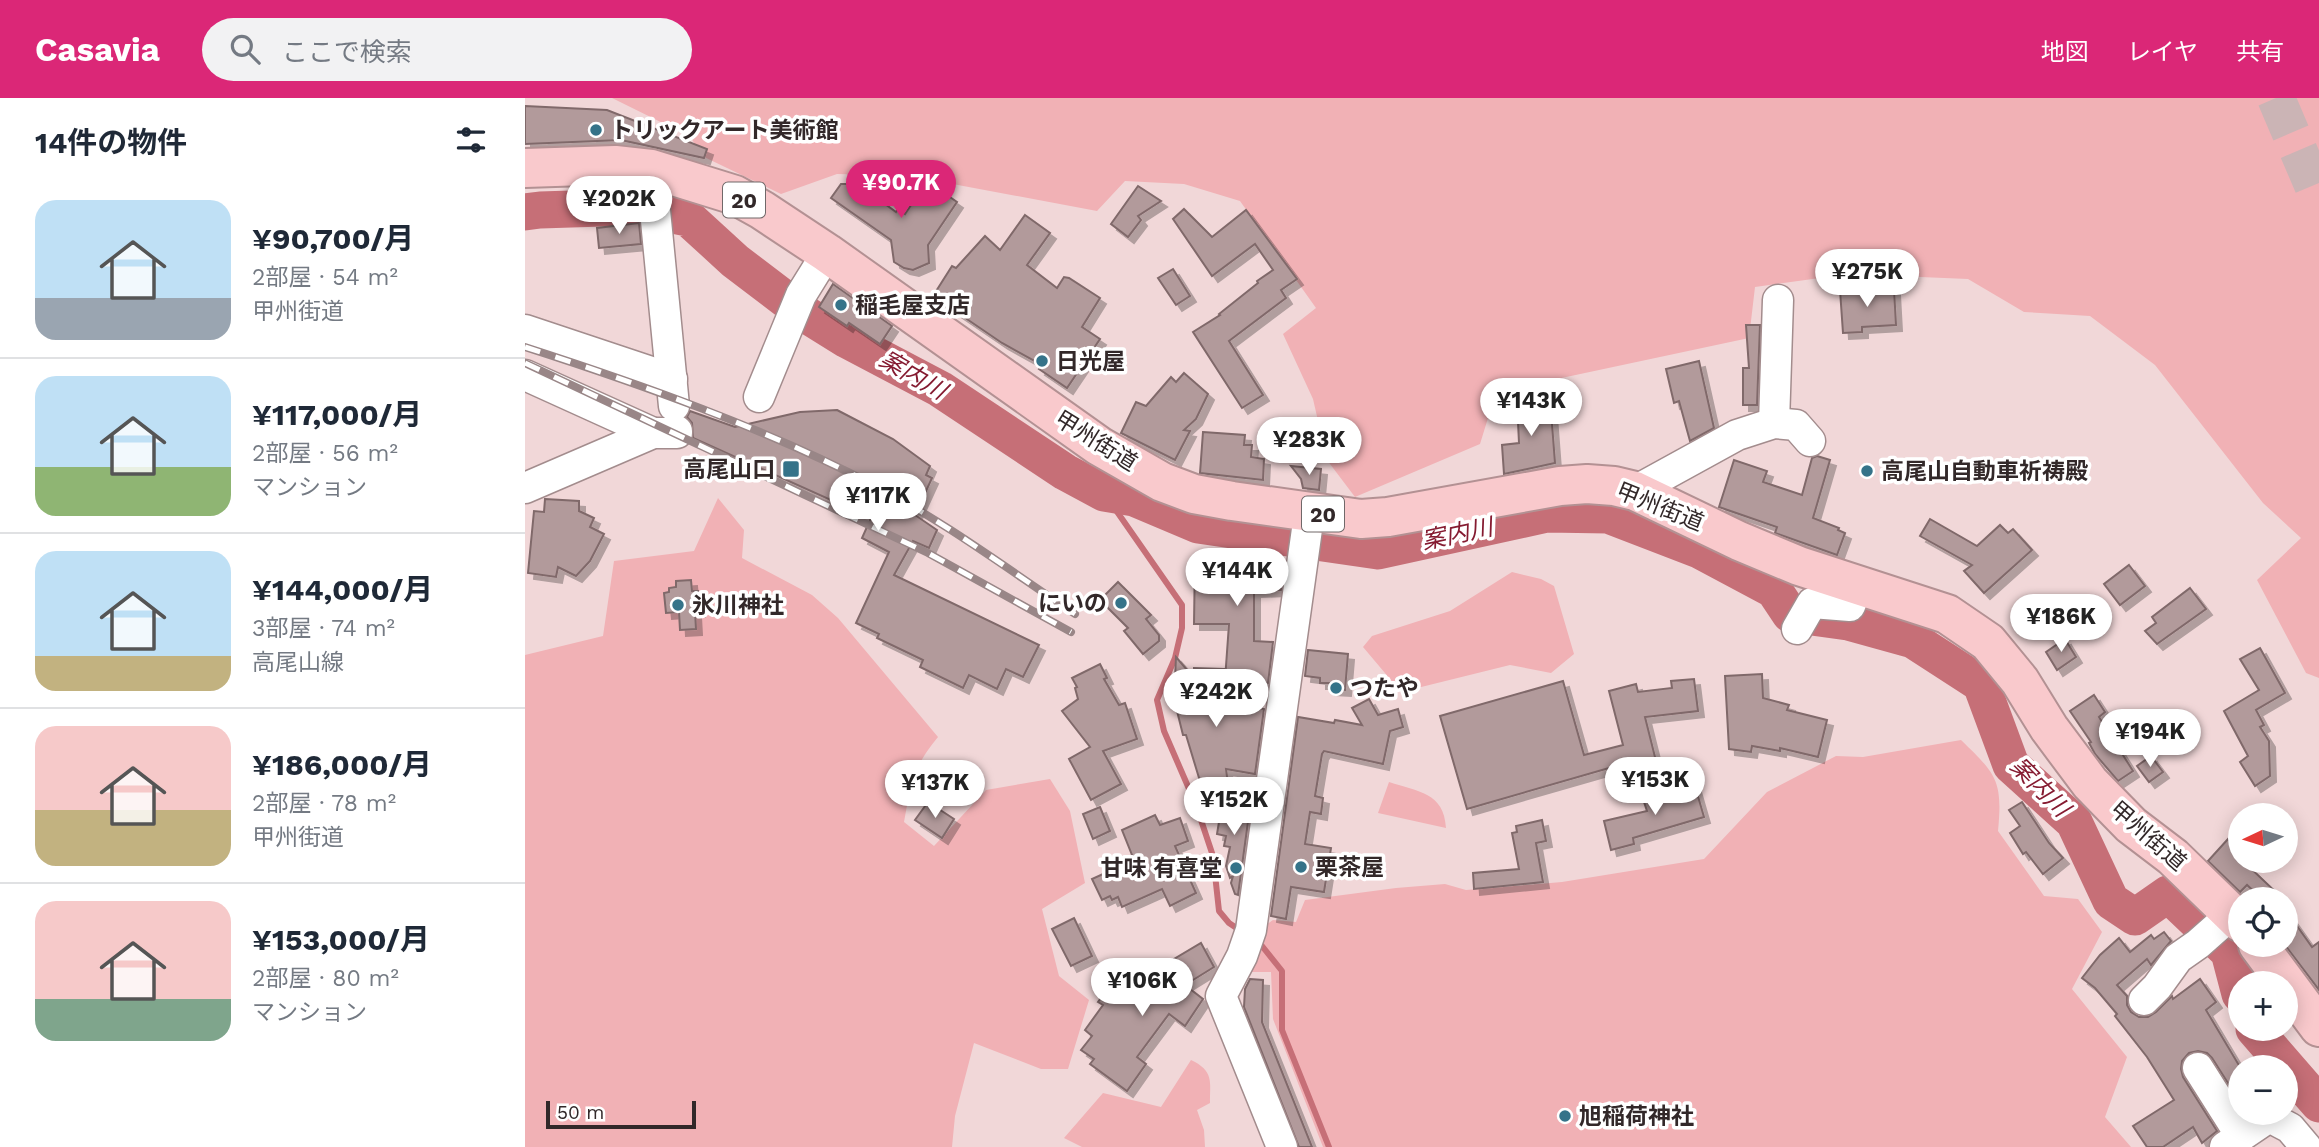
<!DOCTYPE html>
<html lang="ja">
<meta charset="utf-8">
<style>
:root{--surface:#fff;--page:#f2f2f3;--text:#1f2937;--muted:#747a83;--line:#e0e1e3;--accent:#db2777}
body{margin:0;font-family:"Work Sans","Noto Sans JP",sans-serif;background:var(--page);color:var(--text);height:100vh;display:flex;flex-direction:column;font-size:26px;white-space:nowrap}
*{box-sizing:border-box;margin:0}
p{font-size:23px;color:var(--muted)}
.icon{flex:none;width:38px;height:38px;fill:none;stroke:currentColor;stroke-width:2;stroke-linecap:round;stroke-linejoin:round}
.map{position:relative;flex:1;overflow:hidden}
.side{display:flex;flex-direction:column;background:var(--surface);width:525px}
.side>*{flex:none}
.needle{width:46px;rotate:266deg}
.buttons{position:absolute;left:1703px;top:705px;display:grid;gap:14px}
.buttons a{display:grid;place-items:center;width:70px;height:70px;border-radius:50%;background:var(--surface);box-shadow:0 4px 18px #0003;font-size:35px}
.scale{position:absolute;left:21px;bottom:18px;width:150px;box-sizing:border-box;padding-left:7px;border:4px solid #322829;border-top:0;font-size:19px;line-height:24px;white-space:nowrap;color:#322829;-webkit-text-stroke:5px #fff;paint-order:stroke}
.price{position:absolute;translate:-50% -60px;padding:0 16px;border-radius:24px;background:#fff;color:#222;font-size:23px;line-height:46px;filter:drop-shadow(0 2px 4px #0008)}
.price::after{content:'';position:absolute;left:50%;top:42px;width:21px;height:16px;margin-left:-10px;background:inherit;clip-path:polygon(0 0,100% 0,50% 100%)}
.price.active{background:var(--accent);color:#fff}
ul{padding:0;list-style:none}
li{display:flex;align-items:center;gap:21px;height:175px;padding:0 35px}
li+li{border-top:2px solid var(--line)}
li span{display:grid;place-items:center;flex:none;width:196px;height:140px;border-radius:21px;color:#555}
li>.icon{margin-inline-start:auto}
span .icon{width:84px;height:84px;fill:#fffc;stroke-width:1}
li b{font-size:30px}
h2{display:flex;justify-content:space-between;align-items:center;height:84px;padding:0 35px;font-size:30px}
header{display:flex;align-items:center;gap:42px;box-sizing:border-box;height:98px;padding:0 35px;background:var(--accent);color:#fff}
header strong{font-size:33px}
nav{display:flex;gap:38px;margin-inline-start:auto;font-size:24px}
.search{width:490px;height:63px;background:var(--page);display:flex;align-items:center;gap:18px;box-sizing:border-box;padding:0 24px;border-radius:38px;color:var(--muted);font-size:26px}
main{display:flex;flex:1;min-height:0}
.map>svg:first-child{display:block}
</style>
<header>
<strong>Casavia</strong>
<div class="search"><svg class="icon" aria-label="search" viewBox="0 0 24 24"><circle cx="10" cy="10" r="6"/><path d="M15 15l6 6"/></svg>ここで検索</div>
<nav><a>地図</a><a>レイヤ</a><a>共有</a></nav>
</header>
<main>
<section class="side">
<h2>14件の物件<svg class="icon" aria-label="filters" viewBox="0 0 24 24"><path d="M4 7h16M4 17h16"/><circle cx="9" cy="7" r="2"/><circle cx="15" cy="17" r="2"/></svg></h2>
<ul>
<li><span style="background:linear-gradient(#bfe0f5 70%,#9aa5b1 0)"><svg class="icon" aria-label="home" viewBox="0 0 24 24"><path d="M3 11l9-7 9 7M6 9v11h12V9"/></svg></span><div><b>¥90,700/月</b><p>2部屋 · 54 m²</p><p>甲州街道</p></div></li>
<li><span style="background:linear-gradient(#bfe0f5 65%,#8fb573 0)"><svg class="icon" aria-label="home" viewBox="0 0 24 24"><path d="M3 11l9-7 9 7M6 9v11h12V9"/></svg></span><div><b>¥117,000/月</b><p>2部屋 · 56 m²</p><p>マンション</p></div></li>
<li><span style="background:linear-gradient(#bfe0f5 75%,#c2b280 0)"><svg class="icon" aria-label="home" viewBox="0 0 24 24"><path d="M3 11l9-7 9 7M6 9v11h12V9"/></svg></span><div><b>¥144,000/月</b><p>3部屋 · 74 m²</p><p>高尾山線</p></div></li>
<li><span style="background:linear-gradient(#f6c9c9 60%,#c2b280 0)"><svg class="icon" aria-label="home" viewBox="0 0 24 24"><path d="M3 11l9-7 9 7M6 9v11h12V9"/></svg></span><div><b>¥186,000/月</b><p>2部屋 · 78 m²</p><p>甲州街道</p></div></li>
<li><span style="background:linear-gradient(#f6c9c9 70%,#7fa58c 0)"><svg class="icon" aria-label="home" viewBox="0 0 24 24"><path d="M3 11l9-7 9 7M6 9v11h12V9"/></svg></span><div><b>¥153,000/月</b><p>2部屋 · 80 m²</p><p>マンション</p></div></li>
</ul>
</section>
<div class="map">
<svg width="1794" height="1049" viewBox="0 0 1794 1049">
<defs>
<filter id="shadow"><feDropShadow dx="6" dy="6" stdDeviation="0" flood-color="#0004"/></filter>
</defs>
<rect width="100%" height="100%" fill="#f1d7d8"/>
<g fill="#f1b1b5">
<polygon points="87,0 1794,0 1794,580 1781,575 1732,482 1776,440 1738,405 1630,267 1565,218 1499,214 1443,181 1324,176 1230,189 1224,240 971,294 955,346 830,399 802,362 788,301 758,236 791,210 715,103 659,86 600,83 572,113 385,78 312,76 256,96 175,57 166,39"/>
<path d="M193,400l26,32 -2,28 70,37 26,23 100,119c-25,30 -27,48 -34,85l30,24 52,-56 64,-11 20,32 15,72 -43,26 17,67 30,24 -21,69h-27l-67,-26 -19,73 -3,31h-427v-492l78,-19 11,-75 80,-10z"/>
<polygon points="987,474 1016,481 1029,488 1049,556 1026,575 985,567 876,594 838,549 847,538 925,513"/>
<path d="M1436,642c35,34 42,40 37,91l46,65 34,3 24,33 -30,57 55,68 -22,60 26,30h-808l-50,-128 -2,-47h-24l13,-43 13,-9 23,2 9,-22 91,-12 49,-4 21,6 96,-8 142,-23 63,-67 69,-36 27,1z"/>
<path d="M864,684c29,10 55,10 57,46l-68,-15z"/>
<path d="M666,962c23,11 19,21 19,43l-13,7 7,20 1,17h-123l-18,-9 39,-45 58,14z"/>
</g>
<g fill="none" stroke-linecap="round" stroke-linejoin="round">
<g stroke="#c66f77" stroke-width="6">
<polyline points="579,395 657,507 657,530 650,560 632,602 639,633 671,707 688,758 694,813 704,825 716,833"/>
<polyline points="731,843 737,848 757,873 757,932 804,1049"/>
</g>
<g stroke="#c66f77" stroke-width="37">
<polyline points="0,114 15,112 109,109 163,120 210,163 277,214 322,242 415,291 540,374 579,395 609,400 673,427 853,453 1022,416 1083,417 1174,452 1249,492 1265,516 1323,524 1388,542 1456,586 1486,667 1549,724 1586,803 1610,819 1643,796 1704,854 1715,896"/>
<polyline points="1729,931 1794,1006"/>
</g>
</g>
<g fill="#b29a9b" stroke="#80696a" stroke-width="2" filter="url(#shadow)">
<polygon points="0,8 82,12 182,51 179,60 96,42 0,46"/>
<polygon points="402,83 432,104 403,147 404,165 388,172 379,170 369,164 366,142 306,100 316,86 333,86 371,114 373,111 380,116"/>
<polygon points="613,88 636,103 613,118 616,122 603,139 586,126"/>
<polygon points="659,111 687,139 721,112 772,181 756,192 761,200 704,243 738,297 717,310 668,234 695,217 694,216 733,185 732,183 748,172 730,146 687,178 648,121"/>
<polygon points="500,117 525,135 502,167 532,190 539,179 544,180 575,200 557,229 575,241 542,290 514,271 517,267 477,245 408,198 427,168 431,170 460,138 475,152"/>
<polygon points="114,125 116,146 74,150 72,130"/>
<polygon points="648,171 665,198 651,207 633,180"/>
<polygon points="308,186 367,228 355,246 324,225 322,228 294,209"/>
<polygon points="1332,191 1333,193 1369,191 1371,227 1337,229 1337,234 1318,235 1315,192"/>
<polygon points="1221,227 1235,227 1232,307 1218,307 1218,270 1224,270"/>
<polygon points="1174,263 1189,330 1165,343 1154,303 1149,305 1141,271"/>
<polygon points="659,275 683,296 671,321 659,332 665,333 650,362 596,335 611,304 621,308 646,279 651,284"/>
<polygon points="1025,300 1030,365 979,376 977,347 994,345 992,303"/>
<polygon points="312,312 368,341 405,368 401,377 407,380 390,417 412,432 404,450 388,443 369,477 514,547 498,579 481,571 472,591 444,577 438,590 395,569 398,562 352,540 354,536 331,525 364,454 337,440 346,420 168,340 167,325 162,319 165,313 210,329 275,314"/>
<polygon points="678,334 720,337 719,347 727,347 726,359 739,361 738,382 675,375"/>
<polygon points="1292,358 1305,362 1288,420 1314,430 1313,432 1320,435 1312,457 1250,435 1252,429 1194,409 1209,362 1242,373 1238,384 1277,397 1287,360"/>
<polygon points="766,368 796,371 794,392 778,390 776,381"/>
<polygon points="20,401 54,403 54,413 69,420 65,429 79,436 65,463 51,478 33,469 31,479 3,475 9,413 19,414"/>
<polygon points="1405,421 1452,448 1475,427 1483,435 1488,431 1507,452 1459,495 1439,473 1447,467 1395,438"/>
<polygon points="718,455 760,464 756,492 729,493 729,543 748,544 743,585 700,582 704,526 669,526 670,459 708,459 708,456"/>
<polygon points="1604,467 1620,488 1595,507 1579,486"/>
<polygon points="166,482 167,493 173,493 174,513 170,513 171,531 155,532 154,514 141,515 139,495 144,494 144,490 151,489 151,483"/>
<polygon points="593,484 626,517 621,521 634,537 634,543 618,556 599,533 603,530 575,502"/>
<polygon points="1665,490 1681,511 1632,546 1620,533 1631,525 1627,519"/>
<polygon points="1540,541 1551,559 1532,572 1521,554"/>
<polygon points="1735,550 1760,595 1731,612 1739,627 1735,629 1744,643 1745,678 1730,688 1715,664 1723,658 1699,613 1734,592 1715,561"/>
<polygon points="783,552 823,556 820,592 804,591 805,585 795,585 795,580 780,578"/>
<polygon points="651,559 669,580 669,570 699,571 695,603 739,611 730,676 701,671 705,701 681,703 661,637 658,637 649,601"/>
<polygon points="575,566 582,580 579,581 594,607 600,605 612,641 578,653 596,686 566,702 544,661 565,649 537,613 553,601 550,590 552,589 547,580"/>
<polygon points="1237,576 1238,600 1264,607 1262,612 1302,622 1293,659 1255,650 1255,653 1227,648 1226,654 1204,651 1200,578"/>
<polygon points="1169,581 1173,613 1120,619 1132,667 1086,678 1084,670 942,711 915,618 1038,583 1059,657 1098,647 1084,593 1111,586 1113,594 1147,590 1146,583"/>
<polygon points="1569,597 1580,614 1574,619 1608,673 1593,683 1570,656 1564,645 1566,644 1545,613"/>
<polygon points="844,601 853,617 873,611 878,629 865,633 858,666 799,653 797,656 790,698 798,700 796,716 785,714 780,746 806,750 799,794 766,789 761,821 746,818 773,619 809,625 810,622 837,627 827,610"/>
<polygon points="1626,658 1638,674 1624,684 1612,668"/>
<polygon points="1170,688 1179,719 1108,740 1109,746 1086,752 1079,723 1122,713 1119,704"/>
<polygon points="403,704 429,721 417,740 390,722"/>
<polygon points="694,704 725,709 713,797 710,796 706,785 708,778 705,780 701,768 705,749 699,748 701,738 692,736 694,724 691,723"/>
<polygon points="1497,704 1524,745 1538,760 1518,776 1501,754 1498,756 1485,735 1495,728 1484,712"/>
<polygon points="575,709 585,733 568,741 558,716"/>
<polygon points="630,717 635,727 655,720 663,743 650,748 671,795 645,808 637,791 597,809 593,799 587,802 585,798 577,802 567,781 609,762 597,732"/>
<polygon points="1017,722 1021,743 1011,745 1018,784 949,791 948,775 994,771 987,735 992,734 991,728"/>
<polygon points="1703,741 1715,752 1715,763 1718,763 1755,798 1752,802 1738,802 1722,787 1715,794 1683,763"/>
<polygon points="1760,811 1787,849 1794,844 1794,892 1760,847"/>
<polygon points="549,820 567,858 546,868 527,831"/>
<polygon points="1639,834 1646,843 1626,867 1622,861 1592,887 1602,898 1602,907 1606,914 1614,919 1623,919 1631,914 1647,898 1648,901 1675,881 1691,904 1681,912 1715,969 1715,1004 1687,960 1682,955 1673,953 1664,955 1657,963 1656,971 1658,979 1692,1033 1677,1045 1668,1029 1638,1049 1622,1049 1608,1028 1649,1002 1622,959 1590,918 1592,916 1570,890 1557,880 1575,857 1594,840 1605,854 1626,837 1629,841"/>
<polygon points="676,845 689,869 660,887 678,901 660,928 644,916 612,959 621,966 602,993 565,966 569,961 556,952 567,938 560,932 578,907 573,904 588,884 619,906 649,861"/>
<polygon points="725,881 738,882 737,924 787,1049 774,1049 719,909 720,891"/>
</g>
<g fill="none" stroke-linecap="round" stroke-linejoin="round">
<polyline stroke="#cbb4b5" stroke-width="38" stroke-dasharray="38 19" stroke-linecap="butt" points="1751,0 1794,101"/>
<defs>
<g id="minor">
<polyline points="126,71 149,308"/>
<polyline points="0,232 147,281"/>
<polyline points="0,277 128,335"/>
<polyline points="234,299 276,197 302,155"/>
<polyline points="1249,325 1253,202"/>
<polyline points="0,390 128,335 152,335 152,333"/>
<polyline points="1110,393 1212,337 1249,325 1271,327 1285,343"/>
<polyline points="1272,531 1287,505 1325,508 1333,487"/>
<polyline points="1619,902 1632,889 1653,860 1673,846 1708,815"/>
<polyline points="1673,970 1716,1038"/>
<polyline points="757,1049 696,898 717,858 726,832 782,431"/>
<polyline points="1700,1049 1744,1019 1765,1030 1781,1049"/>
</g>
<g id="highway">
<polyline points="0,70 90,67 126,71 210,97 237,112 302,155 574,348 637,384 669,396 707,403 836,421 863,419 1035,388 1062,386 1089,388 1110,393 1214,443 1274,468 1422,516 1463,544 1495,583 1524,630 1565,685 1606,727 1648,759 1715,824"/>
<polyline points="1733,847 1794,929"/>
</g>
</defs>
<use href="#minor" stroke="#a38c8d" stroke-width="33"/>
<use href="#highway" stroke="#b39193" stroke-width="42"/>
<use href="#minor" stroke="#fff" stroke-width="30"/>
<use href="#highway" stroke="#f9c9cc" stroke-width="38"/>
<defs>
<g id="rail">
<path d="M0,249c118,38 239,81 349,138 71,37 135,85 201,129"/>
<polyline points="0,265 403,455 546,534"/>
</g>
</defs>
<use href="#rail" stroke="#998687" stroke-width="8"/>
<use href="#rail" stroke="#fff" stroke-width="5" stroke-dasharray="16" stroke-linecap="butt"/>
</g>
<g fill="#357389" stroke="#fff" stroke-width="2.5">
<circle cx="71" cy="32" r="7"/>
<circle cx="316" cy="207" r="7"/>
<circle cx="517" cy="263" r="7"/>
<rect x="257" y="362" width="18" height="18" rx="3.5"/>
<circle cx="1342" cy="373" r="7"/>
<circle cx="596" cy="505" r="7"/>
<circle cx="153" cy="507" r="7"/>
<circle cx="811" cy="590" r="7"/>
<circle cx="776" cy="769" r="7"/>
<circle cx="711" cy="770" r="7"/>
<circle cx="1040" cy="1018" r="7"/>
</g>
<g text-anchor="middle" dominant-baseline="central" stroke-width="7" stroke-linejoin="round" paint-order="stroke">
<g fill="#fff" stroke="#706869" stroke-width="2">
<rect x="198" y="84.5" width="42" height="35" rx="5"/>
<rect x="777" y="398.5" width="42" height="35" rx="5"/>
</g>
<g font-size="21" font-weight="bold" fill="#322829">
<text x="219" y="102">20</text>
<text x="798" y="416">20</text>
</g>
<g font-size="23" font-weight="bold" fill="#322829" stroke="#fff" text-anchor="start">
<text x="85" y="32">トリックアート美術館</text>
<text x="330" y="207">稲毛屋支店</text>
<text x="531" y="263">日光屋</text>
<text x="250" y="371" text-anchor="end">高尾山口</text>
<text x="1356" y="373">高尾山自動車祈祷殿</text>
<text x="582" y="505" text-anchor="end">にいの</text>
<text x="167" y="507">氷川神社</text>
<text x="825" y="590">つたや</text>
<text x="790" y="769">栗茶屋</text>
<text x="697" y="770" text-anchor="end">甘味 有喜堂</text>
<text x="1054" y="1018">旭稲荷神社</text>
</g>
<g font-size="23" fill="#322829" stroke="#fff">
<text transform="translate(571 343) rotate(32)">甲州街道</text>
<text transform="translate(1135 409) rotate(22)">甲州街道</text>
<text transform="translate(1623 738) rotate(41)">甲州街道</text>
</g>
<g font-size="24" font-style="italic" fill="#851b31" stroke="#fff">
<text transform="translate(388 277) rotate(30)">案内川</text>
<text transform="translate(932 436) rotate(-12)">案内川</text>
<text transform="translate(1515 689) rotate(45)">案内川</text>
</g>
</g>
</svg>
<div class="buttons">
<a><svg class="needle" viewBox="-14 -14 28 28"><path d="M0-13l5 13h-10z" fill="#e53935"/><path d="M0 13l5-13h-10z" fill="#747a83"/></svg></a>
<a><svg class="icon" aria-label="locate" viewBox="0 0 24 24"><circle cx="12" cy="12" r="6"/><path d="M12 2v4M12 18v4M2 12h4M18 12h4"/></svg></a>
<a>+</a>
<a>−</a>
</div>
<div class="scale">50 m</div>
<b class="price active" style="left:376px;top:122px">¥90.7K</b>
<b class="price" style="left:94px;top:138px">¥202K</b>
<b class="price" style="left:1342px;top:211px">¥275K</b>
<b class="price" style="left:1006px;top:340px">¥143K</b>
<b class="price" style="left:784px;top:379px">¥283K</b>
<b class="price" style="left:353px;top:435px">¥117K</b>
<b class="price" style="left:712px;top:510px">¥144K</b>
<b class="price" style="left:1536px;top:556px">¥186K</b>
<b class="price" style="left:691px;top:631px">¥242K</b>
<b class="price" style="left:1625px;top:671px">¥194K</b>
<b class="price" style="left:1130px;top:719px">¥153K</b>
<b class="price" style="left:410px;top:722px">¥137K</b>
<b class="price" style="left:709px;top:739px">¥152K</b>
<b class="price" style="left:617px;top:920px">¥106K</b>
</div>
</main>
